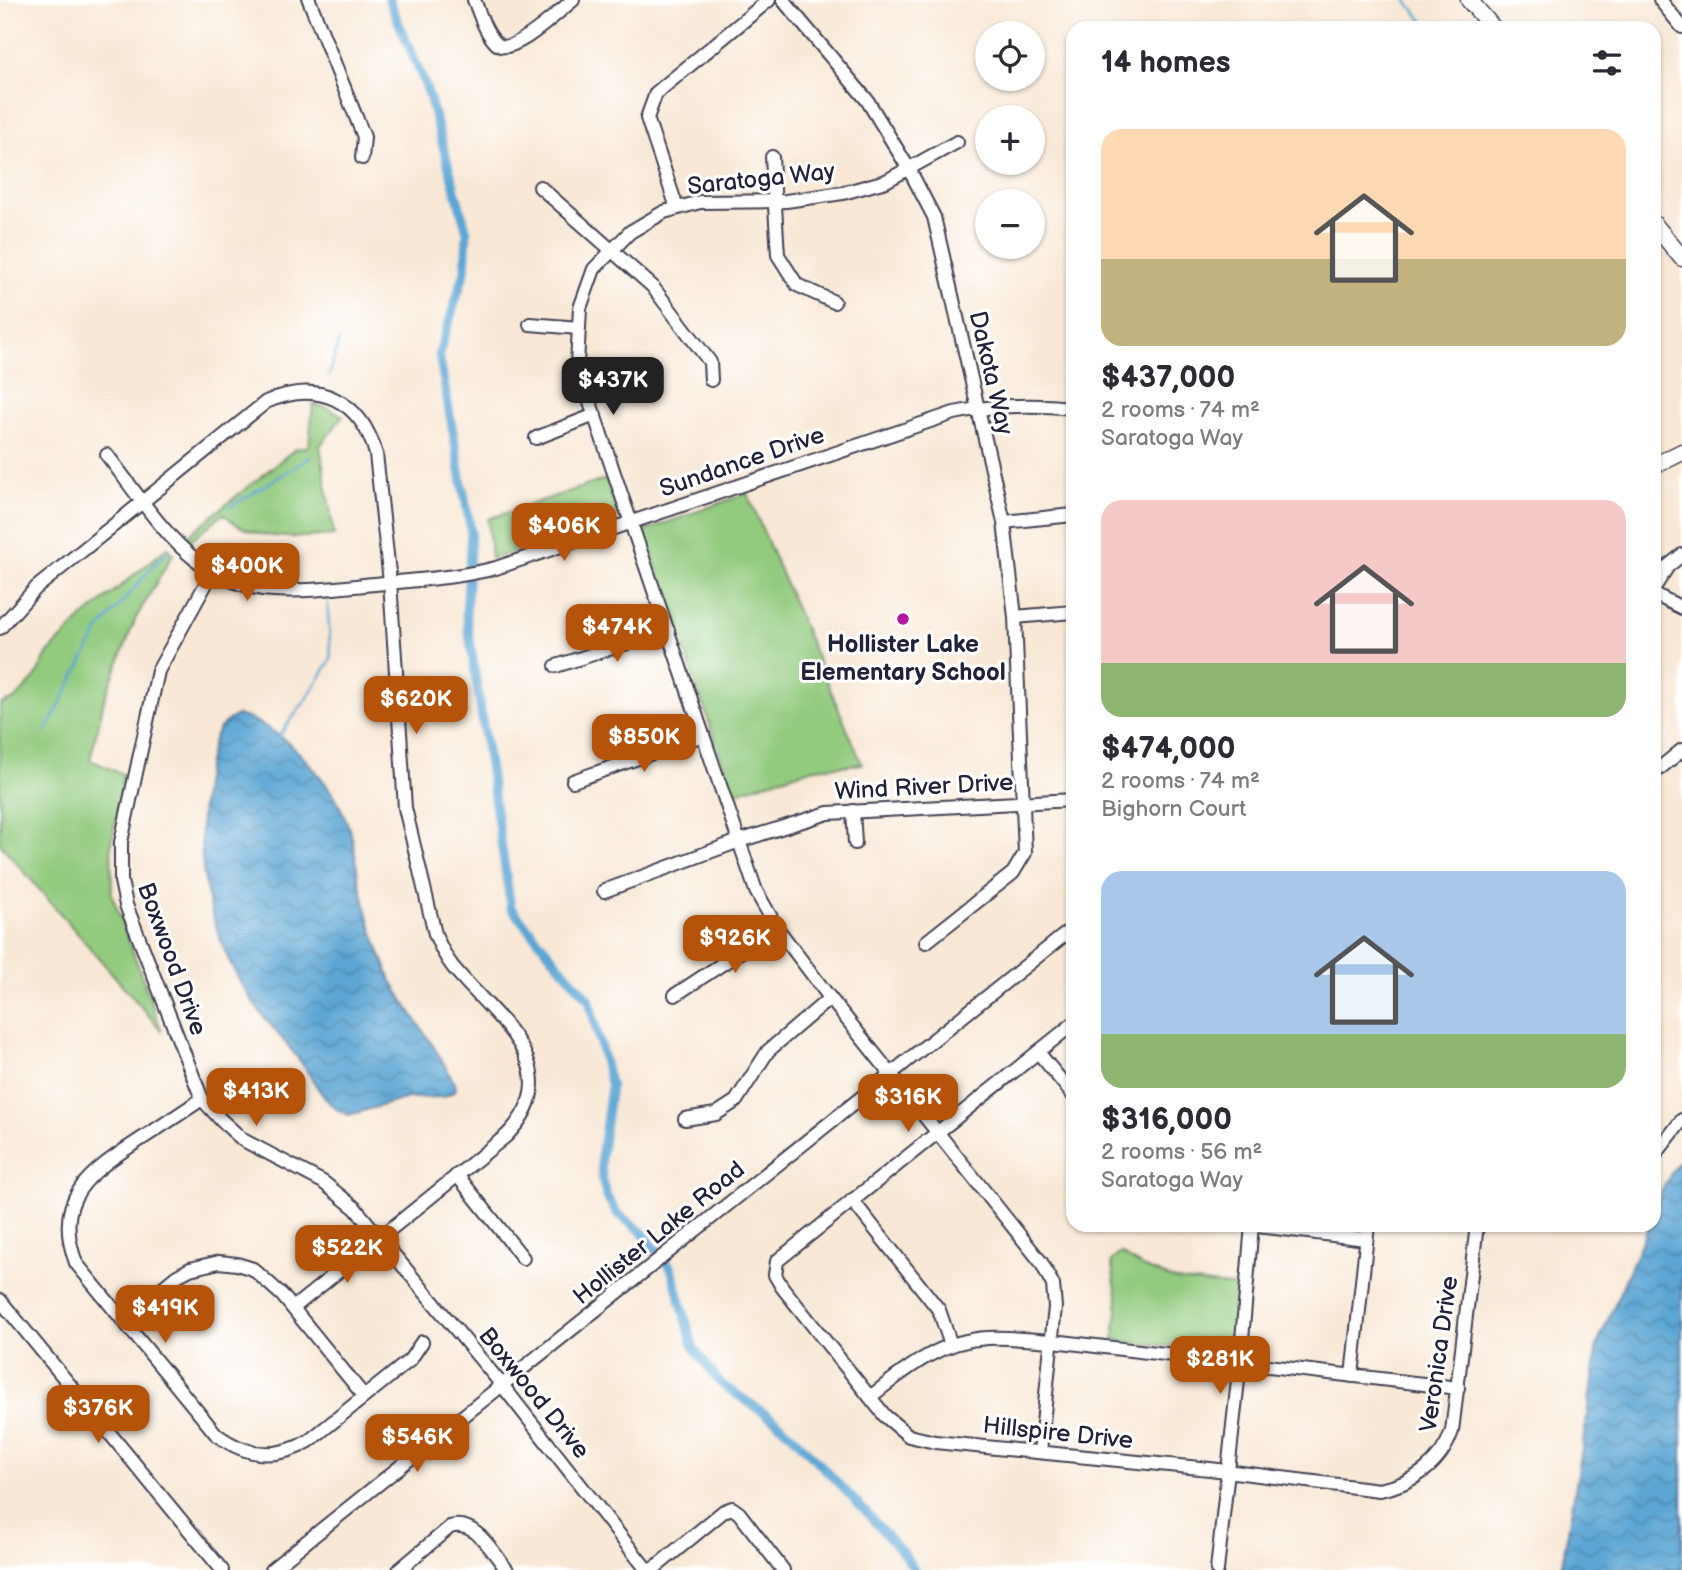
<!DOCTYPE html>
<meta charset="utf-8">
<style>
:root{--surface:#fff;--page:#f2f2f3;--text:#2b2b33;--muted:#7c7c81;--accent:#b45309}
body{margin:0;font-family:"Balsamiq Sans",sans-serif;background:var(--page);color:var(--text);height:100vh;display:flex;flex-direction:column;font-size:26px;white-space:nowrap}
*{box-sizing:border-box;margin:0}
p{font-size:23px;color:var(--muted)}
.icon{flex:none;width:38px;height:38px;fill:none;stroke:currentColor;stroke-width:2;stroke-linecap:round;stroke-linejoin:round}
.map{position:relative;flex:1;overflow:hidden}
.drawer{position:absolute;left:1066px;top:21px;width:595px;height:1211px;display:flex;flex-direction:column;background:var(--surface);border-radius:21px;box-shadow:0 2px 5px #0004}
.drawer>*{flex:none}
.tools{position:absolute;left:975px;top:21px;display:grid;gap:14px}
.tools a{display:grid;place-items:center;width:70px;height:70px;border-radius:50%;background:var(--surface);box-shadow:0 2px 5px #0004;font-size:35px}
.price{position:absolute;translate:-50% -60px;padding:0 16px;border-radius:14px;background:var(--accent);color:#fff;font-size:23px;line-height:46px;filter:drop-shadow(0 2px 4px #0008)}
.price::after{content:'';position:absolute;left:50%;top:42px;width:21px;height:16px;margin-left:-10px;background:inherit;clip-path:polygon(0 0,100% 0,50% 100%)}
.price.current{background:#222;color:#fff}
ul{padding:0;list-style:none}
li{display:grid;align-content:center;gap:14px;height:371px;padding:0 35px}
li span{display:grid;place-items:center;height:217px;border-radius:21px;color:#555}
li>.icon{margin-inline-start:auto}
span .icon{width:126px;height:126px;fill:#fffc;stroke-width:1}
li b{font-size:30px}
h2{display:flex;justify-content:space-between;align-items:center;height:84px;padding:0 35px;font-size:30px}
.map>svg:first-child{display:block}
</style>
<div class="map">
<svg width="1682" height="1570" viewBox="0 0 1682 1570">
<defs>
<pattern id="water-waves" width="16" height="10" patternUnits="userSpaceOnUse" patternTransform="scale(1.75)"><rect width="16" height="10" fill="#5ca6d4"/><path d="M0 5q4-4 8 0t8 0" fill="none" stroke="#4c87ad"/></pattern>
</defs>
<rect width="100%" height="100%" fill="#fff"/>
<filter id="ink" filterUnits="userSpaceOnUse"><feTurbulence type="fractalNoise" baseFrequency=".0143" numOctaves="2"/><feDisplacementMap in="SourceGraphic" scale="14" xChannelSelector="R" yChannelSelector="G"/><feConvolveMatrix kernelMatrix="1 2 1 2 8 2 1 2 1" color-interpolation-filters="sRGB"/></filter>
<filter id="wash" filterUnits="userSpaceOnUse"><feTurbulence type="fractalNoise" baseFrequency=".00686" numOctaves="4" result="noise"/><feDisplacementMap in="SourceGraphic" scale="28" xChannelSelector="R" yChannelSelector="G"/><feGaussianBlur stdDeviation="1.57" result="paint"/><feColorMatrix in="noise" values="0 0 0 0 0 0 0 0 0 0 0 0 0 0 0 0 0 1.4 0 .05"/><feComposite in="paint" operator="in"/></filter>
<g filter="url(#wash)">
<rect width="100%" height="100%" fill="#f8e8d5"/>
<g fill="#92ca7e" stroke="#5a765c" stroke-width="2">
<path d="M313,404l15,4 15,8 -23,30 14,89c-29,2 -65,6 -93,-8 -6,-3 -12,-9 -18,-13l-33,27 -4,-4 109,-88 14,-3z"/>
<polygon points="606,479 617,511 616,517 612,519 491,559 488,519"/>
<polygon points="747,493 862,764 815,768 733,793 644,531"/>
<polygon points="168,547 173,554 136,618 104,700 90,760 123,774 111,845 112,895 162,1031 0,844 0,704 15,699 35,678 48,653 81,619"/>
<polygon points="1120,1253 1145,1268 1175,1280 1237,1287 1230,1353 1114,1340 1118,1300 1111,1261"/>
</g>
<g fill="url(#water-waves)" stroke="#3f6488" stroke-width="2">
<path d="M238,715c48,13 99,71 113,119 4,13 5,28 7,42 7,32 17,66 30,97 19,40 50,73 68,114l-1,4 -12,6 -35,1 -59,17c-23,-5 -36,-37 -49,-54 -15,-20 -33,-38 -47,-59 -47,-68 -62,-154 -46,-235 4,-21 8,-44 31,-52z"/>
<path d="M1682,1157v413h-121l21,-120 15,-105 52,-120h5c0,-23 14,-49 28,-68z"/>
</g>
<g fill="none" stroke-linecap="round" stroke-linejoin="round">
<g stroke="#5ca6d4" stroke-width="2.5">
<polyline points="1406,0 1429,28"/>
<polyline points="329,376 339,340"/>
<polyline points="230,507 311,457"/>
<polyline points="46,731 99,630 153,566 169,551"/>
<polyline points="279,736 308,697 331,659 327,599"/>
</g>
<polyline stroke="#5ca6d4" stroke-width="9" points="389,0 427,89 467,232 465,271 439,354 471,532 466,614 511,908 589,1000 611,1087 601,1158 602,1179 607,1197 617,1213 642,1232 671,1268 694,1348 720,1383 776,1421 792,1435 866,1512 906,1557 914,1570"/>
</g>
</g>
<g filter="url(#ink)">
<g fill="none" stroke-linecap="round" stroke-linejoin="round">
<defs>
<g id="minor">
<polyline points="309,0 364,137 362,158"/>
<path d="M474,0c6,14 11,33 23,44 15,13 62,-33 76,-44"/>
<polyline points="783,0 867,100 909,169 934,217 1004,522 1015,617 1025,853 1013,873 926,942"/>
<polyline points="1660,0 1682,27"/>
<polyline points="957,142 886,181 843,193 786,201 700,202 664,212 630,232 594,269 580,308 577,364 756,891 777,928 830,998 1041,1262 1053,1285 1055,1307 1040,1452"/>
<polyline points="772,157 778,255 797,285 834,302"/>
<polyline points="540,187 652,286 710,362 711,380"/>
<polyline points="677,208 647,118 656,93 769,0"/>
<polyline points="530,324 579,328"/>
<polyline points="536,438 595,415"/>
<path d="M107,455c26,33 56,80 89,105 22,17 51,29 78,30 34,2 68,-3 101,-6 40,-4 82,-6 121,-16l458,-155c40,-8 78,-9 119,-5"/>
<polyline points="1004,522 1073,515"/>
<polyline points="213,571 158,671 121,842 121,881 126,905 202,1099 221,1120 243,1140 323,1182 355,1208 502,1385 647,1570"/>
<polyline points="1654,588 1668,566 1682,555"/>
<polyline points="1654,594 1682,608"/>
<polyline points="1015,617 1073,612"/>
<path d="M0,628l36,-40 230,-186c52,-23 95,-2 110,52l14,128 15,226 30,126c5,12 10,23 18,33 41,50 120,102 53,169l-213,172"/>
<polyline points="556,666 668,630"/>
<polyline points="1654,773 1682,750"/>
<polyline points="573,781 703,735"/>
<polyline points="853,811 855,843"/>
<polyline points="604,891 739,841 828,813 1073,800"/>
<polyline points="675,995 777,928"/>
<path d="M1073,1024l-296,237 -2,14 7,12 103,129 24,20 26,6 275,27 169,21c34,-6 62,-26 73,-59l25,-206"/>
<polyline points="1038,1052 1073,1095"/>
<path d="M202,1099c-21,14 -42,28 -64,42 -49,32 -86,57 -62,122l140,171c30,23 61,26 93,7l101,-81 12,-18"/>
<polyline points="685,1119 716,1114 736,1101 768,1051 830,998"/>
<polyline points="1655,1155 1682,1120"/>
<polyline points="457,1175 523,1258"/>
<polyline points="852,1200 939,1310 951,1345"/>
<polyline points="1249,1225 1366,1239"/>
<polyline points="0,1300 222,1570"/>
<polyline points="123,1320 177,1276 190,1269 219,1262 237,1264 253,1269 282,1295 364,1396"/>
<polyline points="1352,1376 1368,1225"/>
<path d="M870,1397c36,-28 70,-57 118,-59 21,-1 43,2 65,3l405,47"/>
<polyline points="271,1570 1073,928"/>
<path d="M399,1570l51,-43c26,-8 43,26 57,43"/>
<polyline points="652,1570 724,1511 732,1508 739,1513 783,1570"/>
<polyline points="1217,1570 1240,1362 1252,1225"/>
</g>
<g id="major">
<polyline points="1469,0 1493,28"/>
<polyline points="1654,224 1682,258"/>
<polyline points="1662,462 1682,452"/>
</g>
</defs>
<use href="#minor" stroke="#424052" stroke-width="16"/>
<use href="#major" stroke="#424052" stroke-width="19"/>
<use href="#minor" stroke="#fff" stroke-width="12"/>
<use href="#major" stroke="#fff" stroke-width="16"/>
</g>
</g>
<circle fill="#b5179e" stroke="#fff" stroke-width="2.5" cx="903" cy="619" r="7"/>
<g text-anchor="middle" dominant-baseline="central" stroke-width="6" stroke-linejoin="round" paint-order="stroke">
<g font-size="24" fill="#22223b" stroke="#fff">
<text transform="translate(761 179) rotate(-6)">Saratoga Way</text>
<text transform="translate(991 373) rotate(77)">Dakota Way</text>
<text transform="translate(742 462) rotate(-19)">Sundance Drive</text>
<text transform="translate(924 787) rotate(-3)">Wind River Drive</text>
<text transform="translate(172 959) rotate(70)">Boxwood Drive</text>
<text transform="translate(659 1233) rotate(-39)">Hollister Lake Road</text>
<text transform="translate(1439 1354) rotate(-82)">Veronica Drive</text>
<text transform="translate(534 1393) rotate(51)">Boxwood Drive</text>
<text transform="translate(1058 1433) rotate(6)">Hillspire Drive</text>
</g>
<g font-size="24" font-weight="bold" fill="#22223b" stroke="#fff">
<text x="903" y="644">Hollister Lake<tspan x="903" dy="28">Elementary School</tspan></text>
</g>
</g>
</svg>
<div class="tools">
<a><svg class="icon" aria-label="locate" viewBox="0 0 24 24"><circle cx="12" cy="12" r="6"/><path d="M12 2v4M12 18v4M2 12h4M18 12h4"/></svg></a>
<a>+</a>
<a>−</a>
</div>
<b class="price current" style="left:613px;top:417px">$437K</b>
<b class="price" style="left:564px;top:563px">$406K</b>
<b class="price" style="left:247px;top:603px">$400K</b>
<b class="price" style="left:617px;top:664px">$474K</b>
<b class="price" style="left:416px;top:736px">$620K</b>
<b class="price" style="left:644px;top:774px">$850K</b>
<b class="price" style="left:735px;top:975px">$926K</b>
<b class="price" style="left:256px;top:1128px">$413K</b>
<b class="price" style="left:908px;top:1134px">$316K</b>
<b class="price" style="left:347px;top:1285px">$522K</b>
<b class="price" style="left:165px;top:1345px">$419K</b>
<b class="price" style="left:1220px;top:1396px">$281K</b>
<b class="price" style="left:98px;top:1445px">$376K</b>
<b class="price" style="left:417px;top:1474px">$546K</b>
<section class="drawer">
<h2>14 homes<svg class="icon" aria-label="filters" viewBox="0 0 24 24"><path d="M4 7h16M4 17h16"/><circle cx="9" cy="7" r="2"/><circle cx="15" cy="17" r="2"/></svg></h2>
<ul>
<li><span style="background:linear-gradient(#ffd9b3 60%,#c2b280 0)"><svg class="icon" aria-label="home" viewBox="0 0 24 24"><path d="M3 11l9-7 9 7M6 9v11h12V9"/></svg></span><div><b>$437,000</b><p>2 rooms · 74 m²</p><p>Saratoga Way</p></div></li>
<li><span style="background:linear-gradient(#f6c9c9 75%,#8fb573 0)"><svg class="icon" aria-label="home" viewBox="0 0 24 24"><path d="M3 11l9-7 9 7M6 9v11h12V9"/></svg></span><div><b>$474,000</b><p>2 rooms · 74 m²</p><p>Bighorn Court</p></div></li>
<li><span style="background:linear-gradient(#a9c7e8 75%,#8fb573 0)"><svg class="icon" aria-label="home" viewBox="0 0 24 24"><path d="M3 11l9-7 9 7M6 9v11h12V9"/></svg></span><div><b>$316,000</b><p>2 rooms · 56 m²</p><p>Saratoga Way</p></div></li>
</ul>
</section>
</div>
